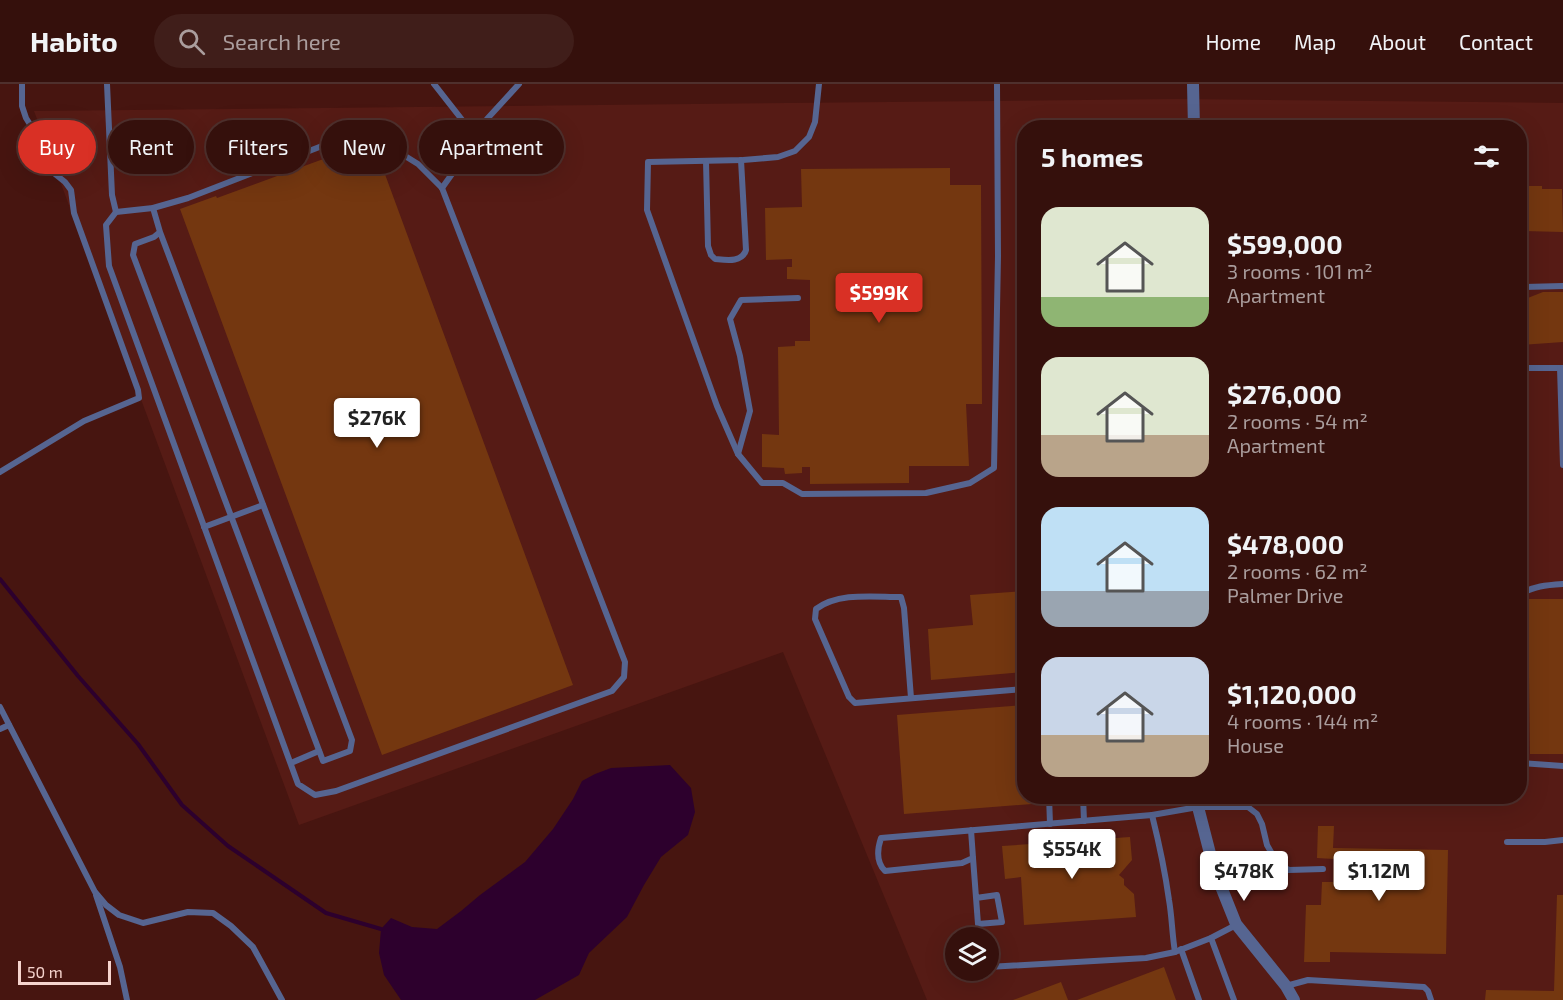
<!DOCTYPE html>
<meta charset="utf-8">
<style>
:root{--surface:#35100c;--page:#401e1a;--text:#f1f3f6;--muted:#aa9d9d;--line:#4f302d;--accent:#d93025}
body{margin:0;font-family:"Exo 2",sans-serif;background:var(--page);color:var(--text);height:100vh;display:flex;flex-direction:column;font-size:22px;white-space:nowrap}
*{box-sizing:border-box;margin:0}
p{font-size:20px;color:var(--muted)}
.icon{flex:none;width:33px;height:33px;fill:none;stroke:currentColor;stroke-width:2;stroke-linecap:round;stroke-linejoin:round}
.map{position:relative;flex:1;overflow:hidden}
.panel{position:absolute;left:1017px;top:36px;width:510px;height:684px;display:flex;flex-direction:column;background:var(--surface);border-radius:24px;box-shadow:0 6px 24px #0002,0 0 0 2px var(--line)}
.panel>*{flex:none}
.hud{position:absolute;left:18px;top:36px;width:570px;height:54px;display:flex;gap:12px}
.fabs{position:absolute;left:945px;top:843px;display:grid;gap:12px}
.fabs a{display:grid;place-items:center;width:54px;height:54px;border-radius:50%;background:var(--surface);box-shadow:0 6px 24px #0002,0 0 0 2px var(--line);font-size:30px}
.scale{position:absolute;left:18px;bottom:15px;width:93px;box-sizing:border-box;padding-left:6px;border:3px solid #f6d4ce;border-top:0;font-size:16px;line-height:21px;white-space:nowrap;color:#f6d4ce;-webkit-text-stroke:4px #471510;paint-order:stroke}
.price{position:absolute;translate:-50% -51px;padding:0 14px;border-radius:6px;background:#fff;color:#222;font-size:20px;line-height:39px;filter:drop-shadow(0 2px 3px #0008)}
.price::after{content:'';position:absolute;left:50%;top:36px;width:18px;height:14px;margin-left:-9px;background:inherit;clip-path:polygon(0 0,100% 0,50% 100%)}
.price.active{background:var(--accent);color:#fff}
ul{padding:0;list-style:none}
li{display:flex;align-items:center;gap:18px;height:150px;padding:0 24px}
li span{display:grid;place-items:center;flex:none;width:168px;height:120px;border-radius:18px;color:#555}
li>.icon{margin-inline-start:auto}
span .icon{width:72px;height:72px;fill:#fffc;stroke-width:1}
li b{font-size:26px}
h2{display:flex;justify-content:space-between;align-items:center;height:72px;padding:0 24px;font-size:26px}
.pill{padding:0 21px;border-radius:27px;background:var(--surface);box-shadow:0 6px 24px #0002,0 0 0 2px var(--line);font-size:21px;line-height:54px}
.pill.active{background:var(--accent);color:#fff}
header{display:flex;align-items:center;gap:36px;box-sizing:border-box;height:84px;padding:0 30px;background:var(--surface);border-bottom:2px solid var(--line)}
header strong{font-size:28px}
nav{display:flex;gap:33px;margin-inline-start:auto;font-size:21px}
.search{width:420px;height:54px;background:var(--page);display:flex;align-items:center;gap:15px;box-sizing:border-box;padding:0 21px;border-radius:33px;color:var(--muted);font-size:22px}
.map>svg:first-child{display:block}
</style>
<header>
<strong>Habito</strong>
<div class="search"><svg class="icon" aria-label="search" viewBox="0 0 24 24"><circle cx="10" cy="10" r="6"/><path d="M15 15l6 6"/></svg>Search here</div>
<nav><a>Home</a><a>Map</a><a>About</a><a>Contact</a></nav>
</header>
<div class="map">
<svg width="1563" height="916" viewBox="0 0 1563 916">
<rect width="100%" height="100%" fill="#471510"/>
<path fill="#561b15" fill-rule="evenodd" d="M1177,15l386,4v897h-636l-144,-348 -484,173 -265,-714zM1024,44h496v668h-496zM956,854h32v32h-32z"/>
<polygon fill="#2d002d" points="670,681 691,704 695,728 688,751 661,773 644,801 627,833 589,869 579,891 535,916 401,916 384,891 379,869 381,845 391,834 412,843 437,845 461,827 480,811 525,778 553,745 573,715 582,697 595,690 611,684"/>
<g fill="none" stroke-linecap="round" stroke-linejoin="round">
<polyline stroke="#2d002d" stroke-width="4" points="0,495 78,592 138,660 182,721 228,762 326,829 381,845"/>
</g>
<g fill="#743710">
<polygon points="326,74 379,74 573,601 382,671 180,125 216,112 217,114"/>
<polygon points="950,84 950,101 981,101 982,320 966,320 969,382 909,382 909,399 810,400 810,383 802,383 802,389 785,390 784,384 762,383 762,350 779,351 778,263 795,262 795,257 810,257 810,196 787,195 787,183 792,183 792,175 766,176 765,124 802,123 801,85"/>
<polygon points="1526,102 1542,102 1542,105 1562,105 1563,148 1520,147 1520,106 1526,106"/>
<polygon points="1543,208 1563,208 1563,258 1520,261 1520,217"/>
<polygon points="1024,507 1024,588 931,596 928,545 973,541 970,511"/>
<polygon points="1528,515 1563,515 1563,670 1530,670"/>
<polygon points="1024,621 1024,712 1032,712 1032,720 904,730 897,631"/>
<polygon points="1318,742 1334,742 1333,764 1448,766 1446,870 1330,868 1330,878 1304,878 1306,821 1321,821 1322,798 1333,798 1334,775 1317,774"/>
<polygon points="1130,753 1132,776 1119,791 1124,795 1124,801 1134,810 1136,833 1024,841 1021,793 1005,795 1002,762"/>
<polygon points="1557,811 1563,811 1563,916 1485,916 1486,906 1554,907"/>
<polygon points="1164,883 1176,916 1077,916"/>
<polygon points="1061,898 1068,916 1013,916"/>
</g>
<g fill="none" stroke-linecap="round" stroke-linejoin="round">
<g stroke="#566591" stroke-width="6">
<polyline points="107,0 112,111 116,128"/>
<polyline points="434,0 463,37 471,61"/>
<polyline points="819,0 815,38 809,53 795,67 778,73 743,76 648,78 647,126 717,322 738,370 762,399 783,399 802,410 926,409 970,399 994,384 998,172 997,0"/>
<polygon points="322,62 397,67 418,80 442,104 625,578 624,593 612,607 336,707 315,711 298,700 109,182 106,141 116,128 153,124 188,114"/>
<path d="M706,77l2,85 3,9 4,4c11,1 27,4 31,-9l-5,-90"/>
<polyline points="442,104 467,69 487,35 519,0"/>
<polyline points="153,124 160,148 154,153 135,160 133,171 323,677 350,667 352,656 160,148"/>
<polyline points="1520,203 1563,202"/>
<polyline points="1520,284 1562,284"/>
<polyline points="1560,284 1563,381"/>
<polyline points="738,370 750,327 740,272 730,235 741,216 798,214"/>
<polyline points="0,388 84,337 139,314 138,306 74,129 71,106 65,98 55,90 47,80 31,42 26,34 22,22 22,0"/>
<polyline points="204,443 263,421"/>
<path d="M1520,511c12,-9 28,-10 43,-11"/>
<polyline points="1520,600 1521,679 1563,682"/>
<path d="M911,614l-7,-90 -3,-11c-28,0 -62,-5 -85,12l-1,10 34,78 6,6 169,-14"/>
<polyline points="0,623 95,808 106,821 119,831 143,839 188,828 213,829 231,842 253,863 282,916"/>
<polyline points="0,645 9,641"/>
<polyline points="291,679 319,667"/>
<polyline points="1049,712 1050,740"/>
<polyline points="1083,712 1084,737"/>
<path d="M971,746l2,28 -11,5 -77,8c-9,-9 -8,-21 -4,-33l271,-23"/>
<polyline points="1507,758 1545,758 1563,756"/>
<polyline points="973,774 978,840 1002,838 997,811 976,814"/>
<polyline points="96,811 120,883 127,916"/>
<path d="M1236,841l-25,13 -36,14c-3,-18 -3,-35 -6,-52 -4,-29 -10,-57 -17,-85l46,-8h50l9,7 5,10 5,21 8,14 6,7 8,4 34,-1"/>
<polyline points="1211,854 1234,916"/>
<polyline points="1181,865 1199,916"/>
<polyline points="988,883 1146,874 1175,868"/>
<polyline points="1286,902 1308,896 1424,903 1428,907 1431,916"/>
</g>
<g stroke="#566591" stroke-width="12">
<polyline points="1193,0 1194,44"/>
<polyline points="1198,712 1198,723 1214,785 1236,840 1286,902 1294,916"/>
</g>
</g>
</svg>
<div class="fabs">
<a><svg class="icon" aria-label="layers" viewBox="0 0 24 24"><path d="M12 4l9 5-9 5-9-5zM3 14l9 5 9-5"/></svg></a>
</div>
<div class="scale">50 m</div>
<b class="price active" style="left:879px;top:240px">$599K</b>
<b class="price" style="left:377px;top:365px">$276K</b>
<b class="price" style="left:1072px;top:796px">$554K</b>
<b class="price" style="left:1244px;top:818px">$478K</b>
<b class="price" style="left:1379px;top:818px">$1.12M</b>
<div class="hud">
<a class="pill active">Buy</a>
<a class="pill">Rent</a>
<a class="pill">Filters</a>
<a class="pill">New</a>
<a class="pill">Apartment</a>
</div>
<section class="panel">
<h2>5 homes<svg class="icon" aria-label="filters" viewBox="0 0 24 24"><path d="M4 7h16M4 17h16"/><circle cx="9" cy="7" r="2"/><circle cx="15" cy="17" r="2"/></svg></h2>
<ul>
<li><span style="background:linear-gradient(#dfe7d0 75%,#8fb573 0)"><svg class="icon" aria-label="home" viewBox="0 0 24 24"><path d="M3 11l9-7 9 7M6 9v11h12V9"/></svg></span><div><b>$599,000</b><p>3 rooms · 101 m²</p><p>Apartment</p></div></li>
<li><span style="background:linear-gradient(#dfe7d0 65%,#b9a48a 0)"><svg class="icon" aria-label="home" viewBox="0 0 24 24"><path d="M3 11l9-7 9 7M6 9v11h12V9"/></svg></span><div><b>$276,000</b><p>2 rooms · 54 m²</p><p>Apartment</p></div></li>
<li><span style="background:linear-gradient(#bfe0f5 70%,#9aa5b1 0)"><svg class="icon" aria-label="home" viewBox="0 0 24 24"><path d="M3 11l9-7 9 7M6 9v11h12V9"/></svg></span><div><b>$478,000</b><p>2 rooms · 62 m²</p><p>Palmer Drive</p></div></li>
<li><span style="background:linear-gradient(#c9d6e8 65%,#b9a48a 0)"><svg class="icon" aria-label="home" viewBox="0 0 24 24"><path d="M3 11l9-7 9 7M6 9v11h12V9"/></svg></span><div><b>$1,120,000</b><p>4 rooms · 144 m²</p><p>House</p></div></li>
</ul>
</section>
</div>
